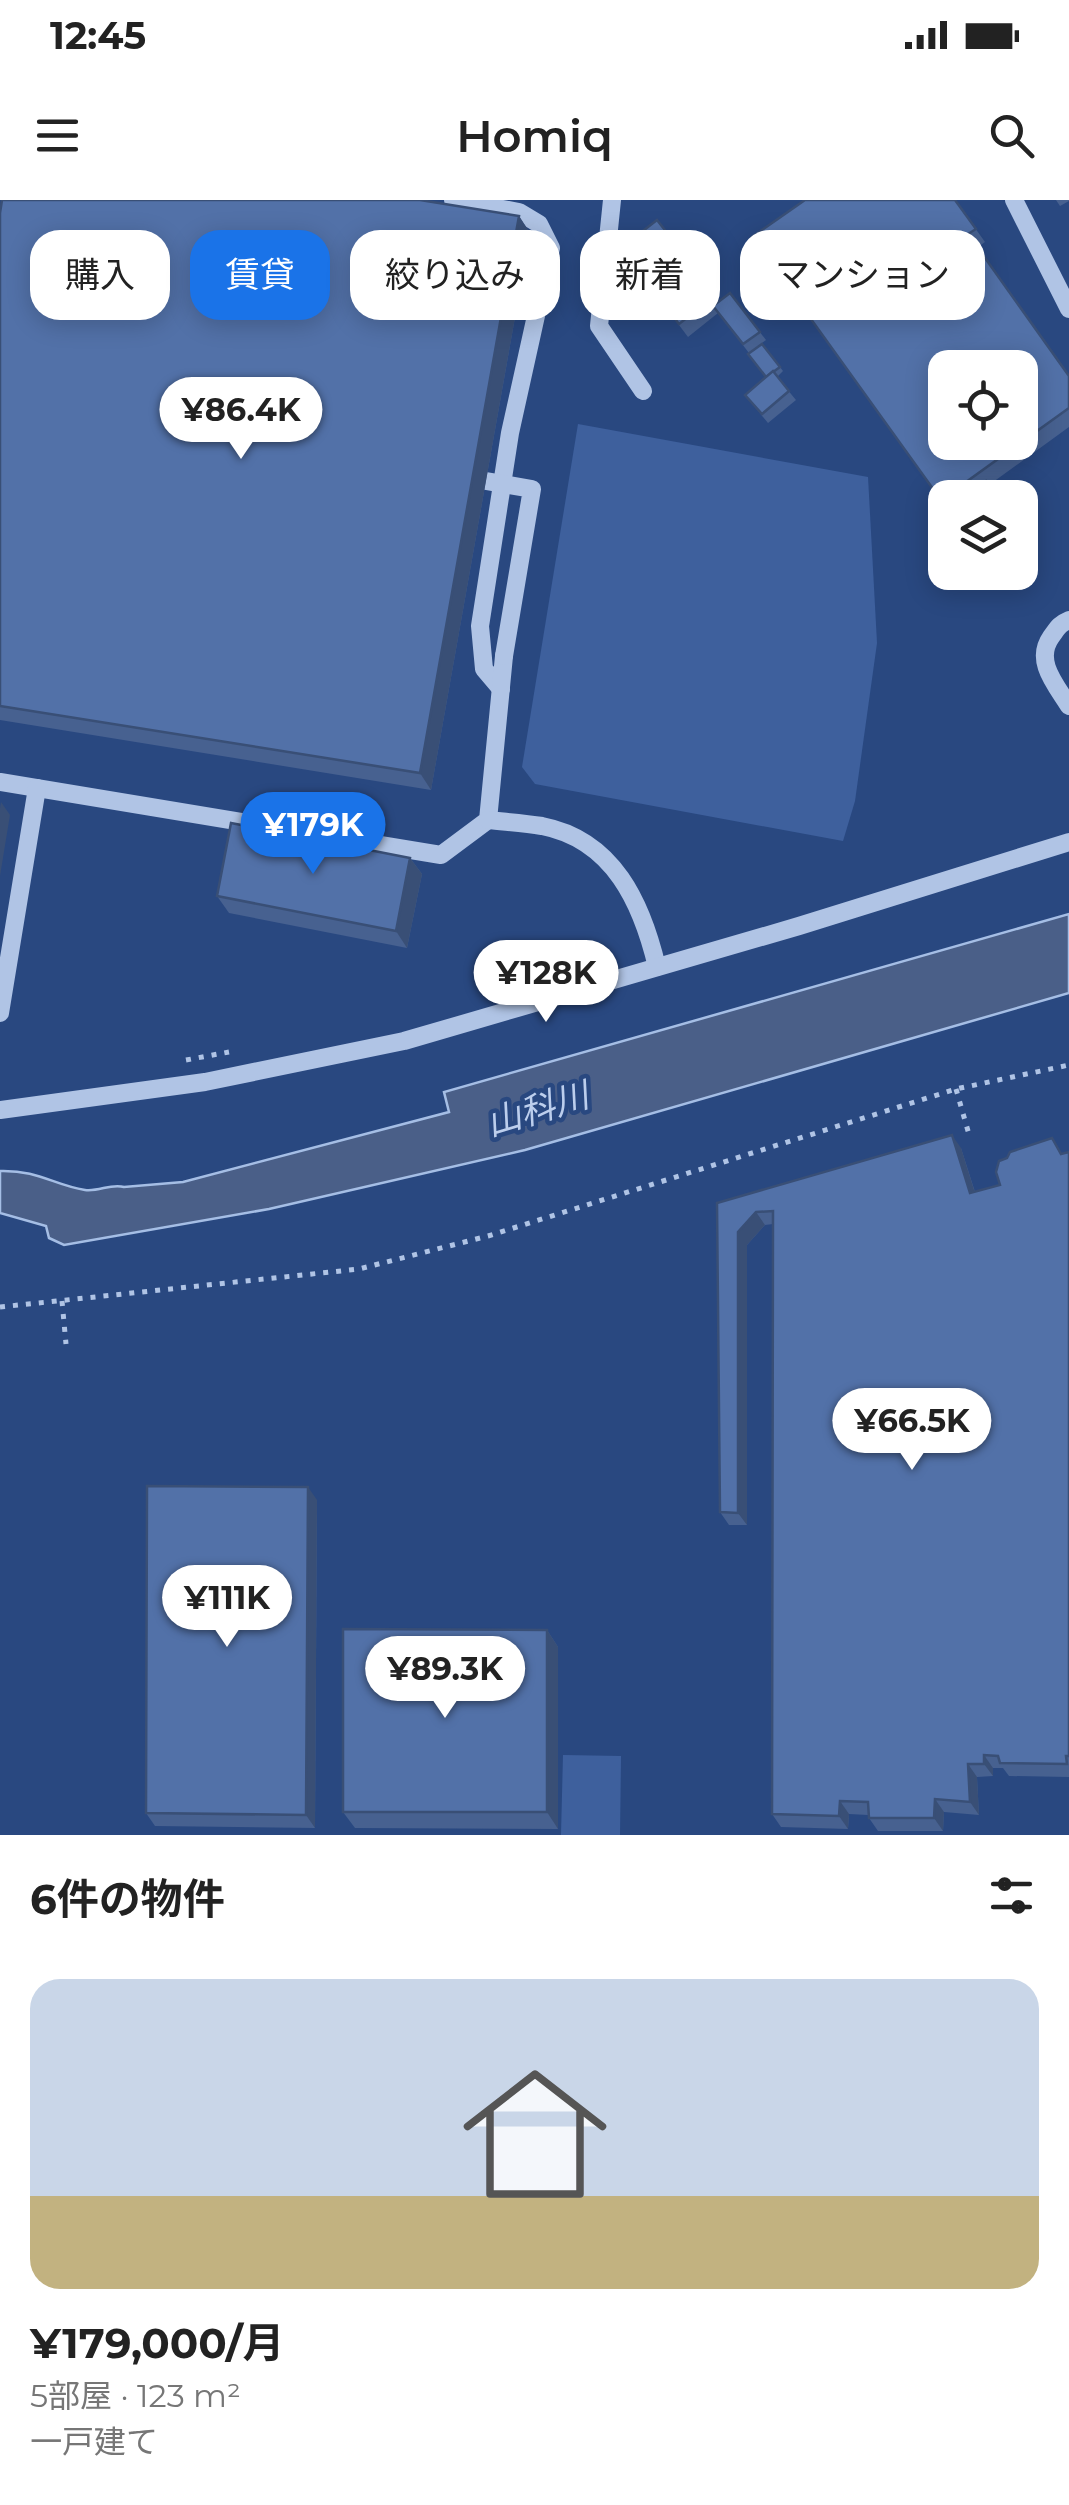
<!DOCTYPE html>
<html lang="ja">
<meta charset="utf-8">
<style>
:root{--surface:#fff;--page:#f2f2f2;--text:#222;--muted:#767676;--line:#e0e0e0;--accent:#1a73e8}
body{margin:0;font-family:Montserrat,"Noto Sans JP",sans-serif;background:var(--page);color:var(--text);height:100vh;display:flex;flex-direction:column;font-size:38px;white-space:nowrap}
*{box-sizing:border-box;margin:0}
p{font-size:32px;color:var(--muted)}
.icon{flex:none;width:55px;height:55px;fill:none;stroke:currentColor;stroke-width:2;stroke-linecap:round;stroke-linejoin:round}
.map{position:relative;height:1635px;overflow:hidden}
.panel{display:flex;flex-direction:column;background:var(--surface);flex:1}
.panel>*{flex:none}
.top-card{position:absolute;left:30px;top:30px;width:1010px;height:90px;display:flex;gap:20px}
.fabs{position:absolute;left:928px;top:150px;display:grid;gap:20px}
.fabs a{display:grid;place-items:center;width:110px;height:110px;border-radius:20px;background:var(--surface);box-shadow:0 5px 25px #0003;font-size:50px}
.price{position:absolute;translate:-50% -85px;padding:0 22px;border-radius:35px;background:#fff;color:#222;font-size:32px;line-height:65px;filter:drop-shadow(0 2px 5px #0008)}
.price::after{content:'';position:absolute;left:50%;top:60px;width:30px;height:22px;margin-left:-15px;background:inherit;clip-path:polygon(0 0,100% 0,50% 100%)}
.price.on{background:var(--accent);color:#fff}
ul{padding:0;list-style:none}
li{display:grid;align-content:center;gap:20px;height:530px;padding:0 30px}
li+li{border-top:2px solid var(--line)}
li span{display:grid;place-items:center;height:310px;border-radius:30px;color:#555}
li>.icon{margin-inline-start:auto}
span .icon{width:180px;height:180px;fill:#fffc;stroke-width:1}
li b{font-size:42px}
h2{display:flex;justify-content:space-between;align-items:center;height:120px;padding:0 30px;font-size:42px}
.tag{padding:0 35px;border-radius:30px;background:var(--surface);box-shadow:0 5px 25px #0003;font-size:35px;line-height:90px}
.tag.on{background:var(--accent);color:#fff}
.status{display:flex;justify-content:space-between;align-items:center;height:70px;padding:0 50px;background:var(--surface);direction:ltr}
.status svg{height:28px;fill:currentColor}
header{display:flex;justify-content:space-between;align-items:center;height:130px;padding:0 30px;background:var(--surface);font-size:45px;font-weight:600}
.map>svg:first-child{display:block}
</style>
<div class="status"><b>12:45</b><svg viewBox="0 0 49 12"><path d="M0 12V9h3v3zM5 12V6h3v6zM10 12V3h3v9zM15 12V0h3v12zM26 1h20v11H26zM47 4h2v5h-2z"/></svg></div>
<header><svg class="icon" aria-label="menu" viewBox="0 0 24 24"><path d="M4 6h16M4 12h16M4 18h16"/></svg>Homiq<svg class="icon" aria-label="search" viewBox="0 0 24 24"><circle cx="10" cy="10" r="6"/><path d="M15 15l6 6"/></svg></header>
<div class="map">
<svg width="1069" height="1635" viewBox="0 0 1069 1635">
<rect width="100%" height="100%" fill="#294880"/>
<g fill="#3e609d">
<polygon points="578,224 868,277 877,443 855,601 843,641 535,584 522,567"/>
<polygon points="563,1555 621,1556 620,1635 561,1635"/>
</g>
<path fill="#4a5f88" stroke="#a5bee5" stroke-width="2.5" d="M1069,714v79l-544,157 -256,59 -205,36 -15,-7 -3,-12 -46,-13v-42c39,-1 53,14 85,19 14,2 26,-7 39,-3l59,-5 266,-70 -5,-20z"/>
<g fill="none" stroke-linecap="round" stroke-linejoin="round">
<g stroke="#b0c4e5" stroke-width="5" stroke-dasharray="5 8" stroke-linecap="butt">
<polyline points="186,860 229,852"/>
<polyline points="956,889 970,938"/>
<polyline points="62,1101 66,1144"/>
<polyline points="0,1107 359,1069 488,1036 956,889 1069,865"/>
</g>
<g stroke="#b0c4e5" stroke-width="18">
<polyline points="453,0 519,12 539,24 551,48 510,233 480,426 484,469 501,489"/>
<polyline points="612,0 599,126 643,191"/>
<polyline points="1014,0 1069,109"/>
<path d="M1069,420c-10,4 -12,9 -18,17 -17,24 5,48 18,69"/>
<polyline points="0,582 441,655 488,620 504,456"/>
<path d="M488,620c18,2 36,3 54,6 72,14 100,78 115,141"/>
<polyline points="0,813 37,588"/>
<polyline points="0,910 205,882 404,841 799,726 1069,642"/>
</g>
<polyline stroke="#b0c4e5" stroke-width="18" points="486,281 532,289 504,456"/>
</g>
<g fill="#476190">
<polygon points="955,0 985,42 978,47 1069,176 1069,227 989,285 997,298 945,298 945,306 752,37"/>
<polygon points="1056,0 1069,0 1069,1 1060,6"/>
<polygon points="0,13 519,16 530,33 431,590 0,520"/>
<polygon points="657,20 720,101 730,93 766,140 749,153 718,113 688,137 621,48"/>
<polygon points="762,144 783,171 777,177 796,200 768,223 745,195 766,177"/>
<polygon points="410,658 422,674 407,748 229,713 217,696"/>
<polygon points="961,948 975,992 1000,985 1069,952 1069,1577 1009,1576 1003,1568 993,1568 993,1576 977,1577 979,1615 944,1612 943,1631 878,1631 869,1618 868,1615 849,1614 848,1629 781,1627 772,1614 773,1024 765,1025 747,1045 747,1325 729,1325 720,1312 717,1003"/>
<polygon points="317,1300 315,1628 155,1626 146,1613"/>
<polygon points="547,1430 558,1447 558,1629 355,1628 343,1612"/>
</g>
<g fill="#394f76">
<polygon points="519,16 530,33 431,590 420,573"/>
<polygon points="1,602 10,615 0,676 0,608"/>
<polygon points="410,658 422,674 407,748 396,731"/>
<polygon points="952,935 961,948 979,1006 970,993"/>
<polygon points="756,1012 765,1025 747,1045 747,1325 738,1313 738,1032"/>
<polygon points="308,1287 317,1300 315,1628 306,1615"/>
<polygon points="547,1430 558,1447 558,1629 547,1612"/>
<polygon points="984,1555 993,1568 993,1576 984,1564"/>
<polygon points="968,1564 977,1577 979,1615 970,1602"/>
<polygon points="935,1599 944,1612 943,1631 934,1618"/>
<polygon points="840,1601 849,1614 848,1629 839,1616"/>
</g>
<g fill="#5271a8" stroke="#394f76" stroke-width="2.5" fill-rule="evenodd">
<polygon points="2,0 420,0 519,16 420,573 0,506 0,13"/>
<path d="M805,0h150l21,29 -8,5 101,142v32l-128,92 -189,-263zM945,168h75v74h-75z"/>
<polygon points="657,20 716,95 679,124 621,48"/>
<polygon points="730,93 760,132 743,144 713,106"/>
<polygon points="762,144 780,167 766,177 748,154"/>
<polygon points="773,171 789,191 762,214 745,195"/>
<polygon points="986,281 997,298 963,298"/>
<polygon points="231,623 410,658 396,731 217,696"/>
<polygon points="952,935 970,993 1000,985 996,972 999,961 1007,958 1010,952 1052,938 1061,954 1069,952 1069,1556 1066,1556 1067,1564 1000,1563 998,1556 984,1555 984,1564 968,1564 970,1602 935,1599 934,1618 869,1618 868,1602 840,1601 839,1616 772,1614 773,1011 756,1012 738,1032 738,1313 720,1312 717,1003"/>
<polygon points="147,1286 308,1287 306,1615 146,1613"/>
<polygon points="343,1429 547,1430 547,1612 343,1612"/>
</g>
<g text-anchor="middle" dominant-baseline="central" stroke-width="9" stroke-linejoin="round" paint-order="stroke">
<g font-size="35" font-style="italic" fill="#bcceed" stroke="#294880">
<text transform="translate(537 909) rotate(-17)">山科川</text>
</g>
</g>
</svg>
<div class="fabs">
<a><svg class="icon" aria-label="locate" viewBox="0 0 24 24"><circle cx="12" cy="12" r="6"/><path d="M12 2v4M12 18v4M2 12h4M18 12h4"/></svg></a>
<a><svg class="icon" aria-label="layers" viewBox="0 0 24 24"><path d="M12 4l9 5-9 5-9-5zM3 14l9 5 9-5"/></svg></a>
</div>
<b class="price" style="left:241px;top:262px">¥86.4K</b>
<b class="price on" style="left:313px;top:677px">¥179K</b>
<b class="price" style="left:546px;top:825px">¥128K</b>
<b class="price" style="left:912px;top:1273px">¥66.5K</b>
<b class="price" style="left:227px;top:1450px">¥111K</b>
<b class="price" style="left:445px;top:1521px">¥89.3K</b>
<div class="top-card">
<a class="tag">購入</a>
<a class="tag on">賃貸</a>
<a class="tag">絞り込み</a>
<a class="tag">新着</a>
<a class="tag">マンション</a>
</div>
</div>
<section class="panel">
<h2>6件の物件<svg class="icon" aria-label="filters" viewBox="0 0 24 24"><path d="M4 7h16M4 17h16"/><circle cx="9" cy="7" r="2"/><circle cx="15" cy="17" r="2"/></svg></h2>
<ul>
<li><span style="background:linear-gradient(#c9d6e8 70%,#c2b280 0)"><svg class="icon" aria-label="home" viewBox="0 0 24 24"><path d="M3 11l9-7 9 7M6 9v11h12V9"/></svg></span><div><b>¥179,000/月</b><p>5部屋 · 123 m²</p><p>一戸建て</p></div></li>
</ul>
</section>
